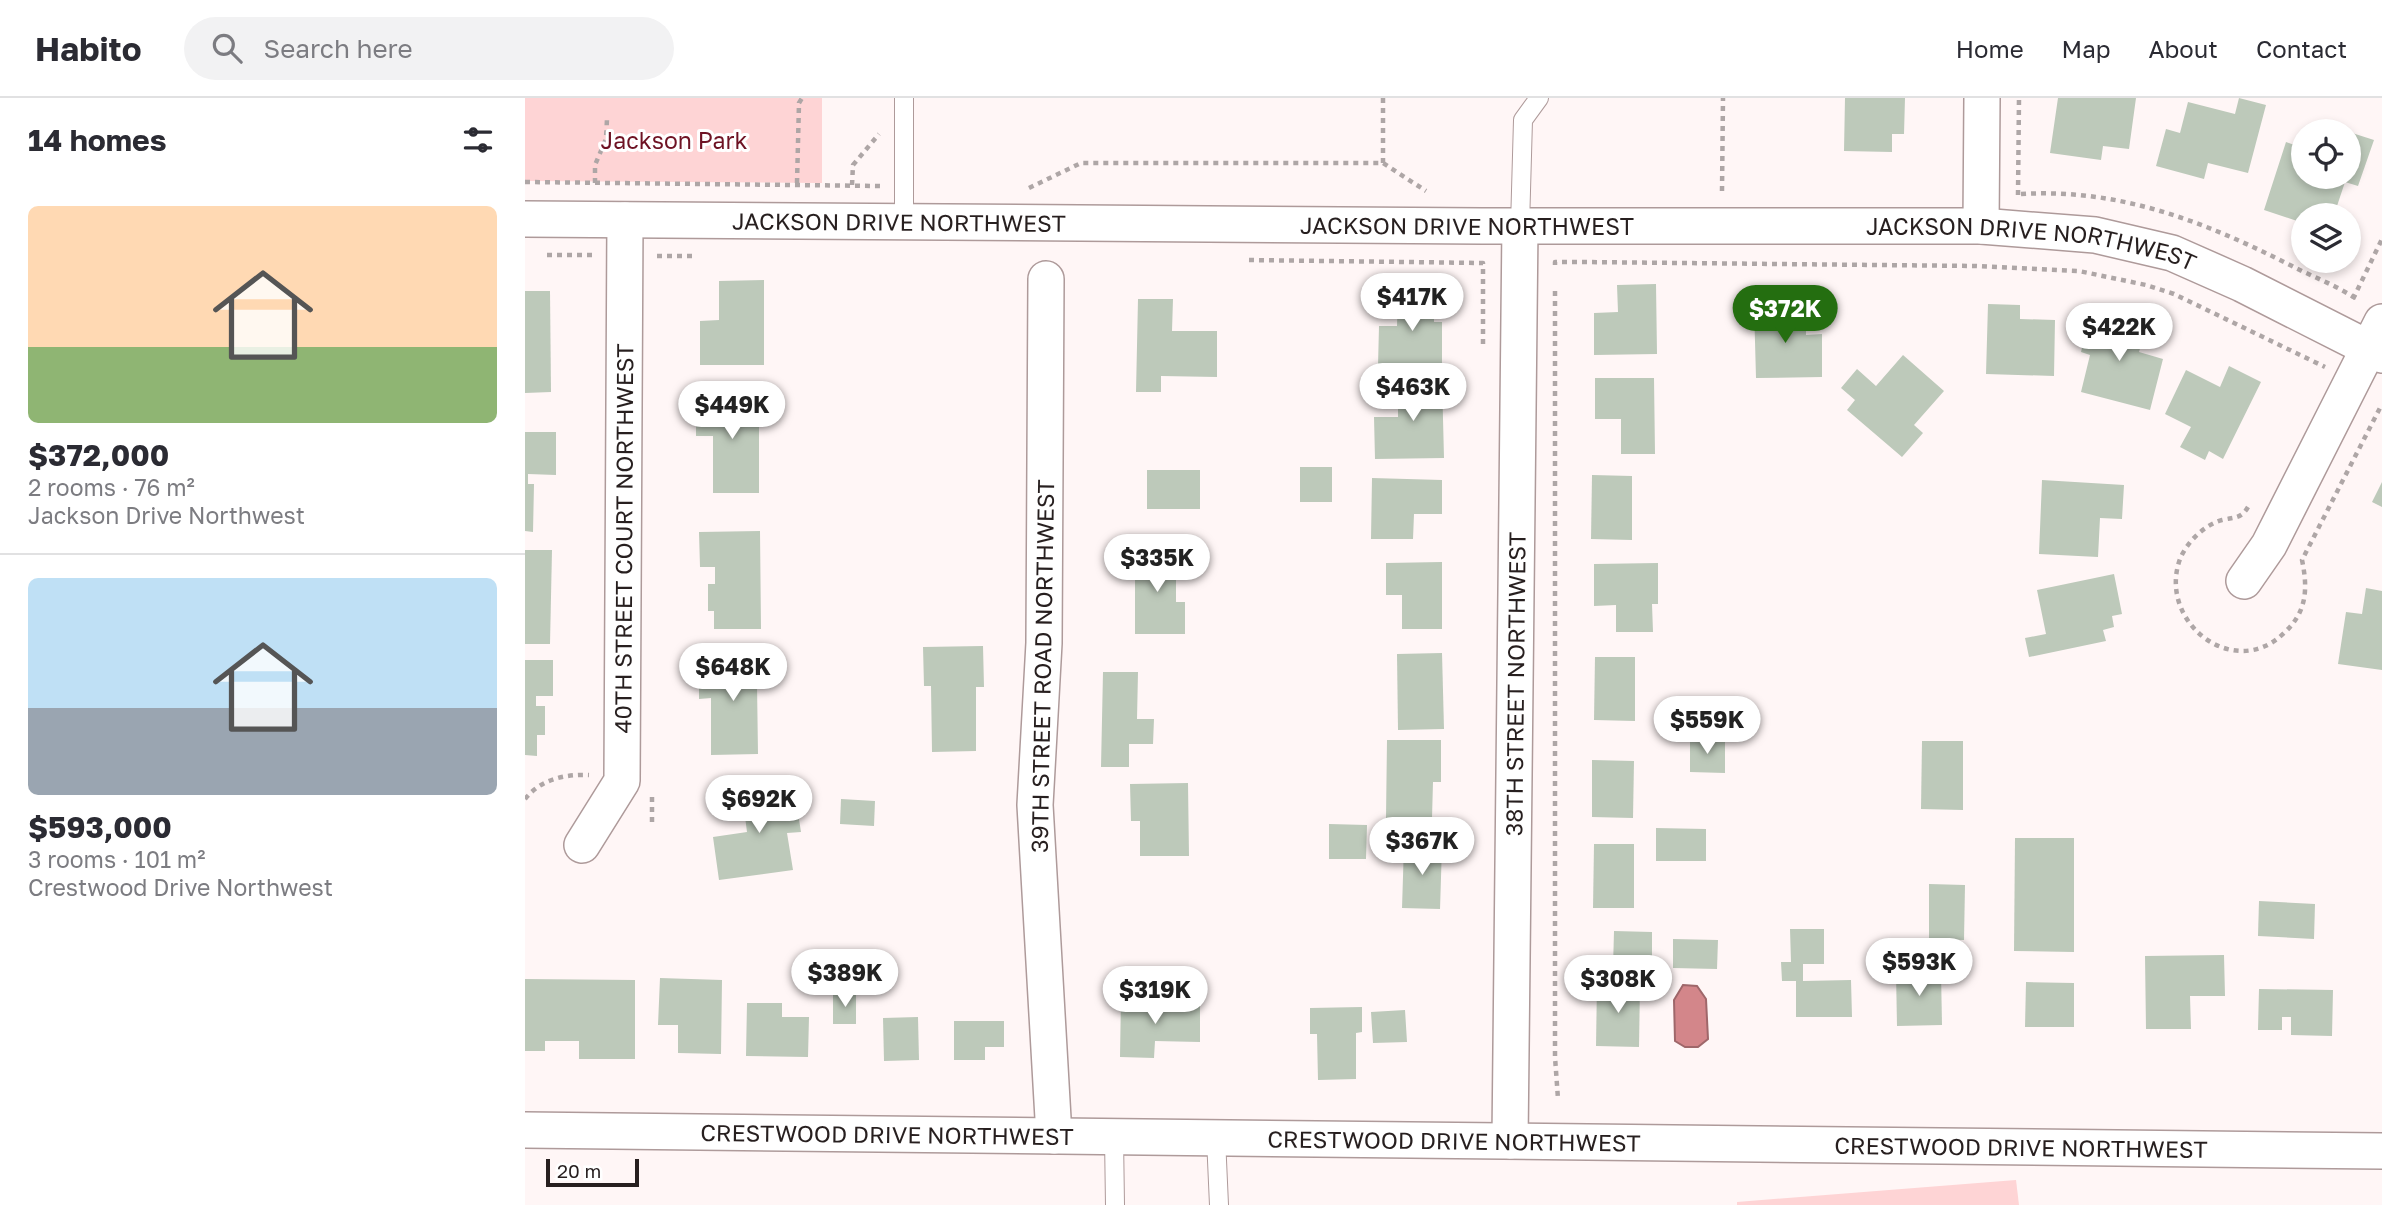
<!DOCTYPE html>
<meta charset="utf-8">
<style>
:root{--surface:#fff;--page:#f2f2f3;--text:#2b2b33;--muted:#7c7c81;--line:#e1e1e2;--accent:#246e10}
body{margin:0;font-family:"Golos Text",sans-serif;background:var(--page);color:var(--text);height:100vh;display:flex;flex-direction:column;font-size:26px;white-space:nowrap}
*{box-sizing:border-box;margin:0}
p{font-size:23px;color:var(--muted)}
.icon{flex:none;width:38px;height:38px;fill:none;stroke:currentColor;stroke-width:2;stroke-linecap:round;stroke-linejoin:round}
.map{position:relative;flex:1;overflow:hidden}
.side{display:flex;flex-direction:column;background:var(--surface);width:525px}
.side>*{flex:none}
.tools{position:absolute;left:1766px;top:21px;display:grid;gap:14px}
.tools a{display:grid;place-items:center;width:70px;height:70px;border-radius:50%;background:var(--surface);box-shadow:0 4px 10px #0003;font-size:35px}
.scale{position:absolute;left:21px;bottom:18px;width:93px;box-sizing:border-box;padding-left:7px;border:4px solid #271f1f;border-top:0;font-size:19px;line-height:24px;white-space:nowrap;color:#271f1f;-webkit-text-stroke:5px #fff;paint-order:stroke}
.price{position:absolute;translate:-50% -60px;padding:0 16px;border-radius:24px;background:#fff;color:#222;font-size:23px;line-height:46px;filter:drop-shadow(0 2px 4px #0008)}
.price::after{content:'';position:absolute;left:50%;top:42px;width:21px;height:16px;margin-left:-10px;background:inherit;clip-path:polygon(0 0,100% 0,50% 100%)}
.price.on{background:var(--accent);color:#fff}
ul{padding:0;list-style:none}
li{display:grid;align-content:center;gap:14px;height:371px;padding:0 28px}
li+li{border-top:2px solid var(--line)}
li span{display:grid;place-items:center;height:217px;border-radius:10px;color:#555}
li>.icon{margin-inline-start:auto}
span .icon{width:126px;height:126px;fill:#fffc;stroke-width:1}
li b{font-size:30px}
h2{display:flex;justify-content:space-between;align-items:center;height:84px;padding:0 28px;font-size:30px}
header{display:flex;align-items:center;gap:42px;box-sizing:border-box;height:98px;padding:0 35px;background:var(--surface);border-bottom:2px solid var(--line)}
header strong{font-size:33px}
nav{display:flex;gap:38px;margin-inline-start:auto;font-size:24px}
.search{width:490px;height:63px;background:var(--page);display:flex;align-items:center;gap:18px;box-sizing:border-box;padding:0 24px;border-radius:38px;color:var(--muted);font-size:26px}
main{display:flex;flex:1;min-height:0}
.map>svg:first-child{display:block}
</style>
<header>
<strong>Habito</strong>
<div class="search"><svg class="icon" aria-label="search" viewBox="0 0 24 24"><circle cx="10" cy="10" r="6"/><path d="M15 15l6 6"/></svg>Search here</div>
<nav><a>Home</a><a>Map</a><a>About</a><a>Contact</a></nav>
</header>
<main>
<section class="side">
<h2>14 homes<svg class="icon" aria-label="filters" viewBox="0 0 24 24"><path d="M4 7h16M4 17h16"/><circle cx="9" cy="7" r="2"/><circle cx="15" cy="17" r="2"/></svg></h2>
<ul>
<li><span style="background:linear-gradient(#ffd9b3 65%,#8fb573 0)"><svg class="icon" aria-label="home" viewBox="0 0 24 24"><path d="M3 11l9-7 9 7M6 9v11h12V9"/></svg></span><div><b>$372,000</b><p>2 rooms · 76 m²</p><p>Jackson Drive Northwest</p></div></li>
<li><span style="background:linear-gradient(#bfe0f5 60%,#9aa5b1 0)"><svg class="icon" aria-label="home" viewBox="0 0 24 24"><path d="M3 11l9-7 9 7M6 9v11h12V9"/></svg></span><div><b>$593,000</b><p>3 rooms · 101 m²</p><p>Crestwood Drive Northwest</p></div></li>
</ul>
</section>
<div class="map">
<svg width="1857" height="1107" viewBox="0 0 1857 1107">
<rect width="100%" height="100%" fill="#fff6f6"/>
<g fill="#fed4d5">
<polygon points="0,0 297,0 297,85 0,83"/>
<polygon points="1491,1082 1494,1107 1212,1107 1212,1104"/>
</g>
<polygon fill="#d3868a" stroke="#9f676a" stroke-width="2" points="1158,887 1172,888 1181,901 1183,941 1173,949 1160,949 1150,943 1149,902"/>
<g fill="#bdc9ba">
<polygon points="1320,0 1380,0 1379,36 1367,36 1367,54 1319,53"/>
<polygon points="1533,0 1611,0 1604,51 1578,48 1576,62 1525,55"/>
<polygon points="1714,0 1741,7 1723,75 1683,65 1679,81 1631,68 1641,31 1655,35 1663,4 1710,16"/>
<polygon points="1824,34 1849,42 1833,88 1820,84 1809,117 1778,117 1778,125 1739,112 1761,44 1778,50 1778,79 1824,79"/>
<polygon points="239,182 239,267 175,267 175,223 194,222 194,183"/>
<polygon points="1131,186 1132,256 1069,257 1069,215 1093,214 1092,187"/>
<polygon points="0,193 25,193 26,294 0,295"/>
<polygon points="873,193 909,193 909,224 917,224 917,268 853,268 854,228 872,228"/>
<polygon points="613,201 648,201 647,233 692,233 692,279 636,278 636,294 611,294"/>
<polygon points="1269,206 1270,227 1281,226 1281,237 1297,236 1297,279 1231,280 1229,207"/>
<polygon points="1463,206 1495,207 1495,221 1530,222 1529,278 1461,276"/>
<polygon points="1565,216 1621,230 1614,254 1638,261 1625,312 1556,294 1565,257 1556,254"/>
<polygon points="1378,257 1419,293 1389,327 1398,335 1377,359 1322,312 1330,302 1316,290 1332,271 1351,288"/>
<polygon points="1704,268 1736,284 1698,361 1684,353 1680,362 1655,349 1666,329 1640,316 1661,272 1695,289"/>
<polygon points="1070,280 1129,280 1130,356 1096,356 1096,321 1070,321"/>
<polygon points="917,281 919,360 850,361 849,319 873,319 873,282"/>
<polygon points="171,298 234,298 234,395 188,395 188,338 171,338"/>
<polygon points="0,334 31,334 31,377 3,376 3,386 9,386 8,434 0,433"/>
<rect x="775" y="369" width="32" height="35"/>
<rect x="622" y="372" width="53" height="39"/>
<polygon points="1067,377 1107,378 1107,442 1066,441"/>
<polygon points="847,380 917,382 917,416 889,416 888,441 846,441"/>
<polygon points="1517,382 1599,387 1597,421 1575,420 1573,459 1514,456"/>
<polygon points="1857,384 1857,409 1847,404"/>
<polygon points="235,433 236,531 189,531 189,513 183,513 183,486 190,486 190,469 175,469 174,434"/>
<polygon points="0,452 27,452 25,546 0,546"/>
<polygon points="610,453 651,453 651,504 660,504 660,536 610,536"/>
<polygon points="917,464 917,531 877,531 877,497 861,497 861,465"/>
<polygon points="1133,465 1133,506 1127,506 1128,534 1091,534 1091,507 1069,508 1069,466"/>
<polygon points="1589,476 1597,516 1587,518 1589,529 1578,532 1581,543 1504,559 1500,540 1521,536 1512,492"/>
<polygon points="1841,490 1857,493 1857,572 1813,566 1821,514 1837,516"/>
<polygon points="458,548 459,589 451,589 451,653 407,654 406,588 399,588 398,549"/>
<polygon points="917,555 919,631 873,632 872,556"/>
<polygon points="1070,559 1110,559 1110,623 1069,622"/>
<polygon points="0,562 28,562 28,598 11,598 11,608 20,608 20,637 12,637 12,658 0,657"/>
<polygon points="245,562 245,586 232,586 233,656 186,657 186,600 174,601 174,563"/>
<polygon points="578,574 613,574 612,621 629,621 628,646 604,646 604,669 576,669"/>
<polygon points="1182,606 1204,607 1204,628 1181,627"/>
<polygon points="1165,641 1200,642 1200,675 1165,674"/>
<polygon points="862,642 916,642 916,684 908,684 907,720 861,720"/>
<polygon points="1397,643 1438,643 1438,712 1396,711"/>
<polygon points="1067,662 1109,663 1108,720 1067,719"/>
<polygon points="257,683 261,716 273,715 276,734 262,735 268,772 194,782 188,739 222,734 216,688"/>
<polygon points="663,685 664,758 615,758 615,723 606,723 605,686"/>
<polygon points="316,701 350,703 349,728 315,726"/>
<polygon points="804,726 842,727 841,761 804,761"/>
<polygon points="1131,730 1181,731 1181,763 1131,763"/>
<polygon points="1490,740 1549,740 1549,854 1489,853"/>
<polygon points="1069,746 1109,746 1109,810 1068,810"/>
<polygon points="879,747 917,748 915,811 877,810"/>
<polygon points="1404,786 1440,787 1439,842 1404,841"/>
<polygon points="1734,803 1790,806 1789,841 1733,838"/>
<polygon points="1265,831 1299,831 1299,866 1278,866 1278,883 1326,882 1327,919 1271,919 1271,883 1257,883 1256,864 1266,864"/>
<polygon points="1089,833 1127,834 1127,870 1088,870"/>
<polygon points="1148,841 1193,842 1192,871 1148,870"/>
<polygon points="1699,857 1700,898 1665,898 1666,931 1621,931 1620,858"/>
<polygon points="1416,873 1417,927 1372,928 1371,874"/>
<polygon points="135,880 197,882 196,956 153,955 153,927 133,927"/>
<polygon points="0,881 110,882 110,961 54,961 54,943 20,943 20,953 0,953"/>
<polygon points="1072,884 1115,885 1114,949 1071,948"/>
<polygon points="1501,884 1549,885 1549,929 1500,929"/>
<polygon points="1734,891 1808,892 1807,938 1766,937 1766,919 1757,919 1757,932 1733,932"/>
<rect x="308" y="895" width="23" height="31"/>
<polygon points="596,899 628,899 628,907 675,908 675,944 630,943 629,960 595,959"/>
<polygon points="222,905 257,905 257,919 284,919 283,959 221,958"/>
<polygon points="837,909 837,934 831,935 831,981 793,982 792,936 785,936 785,910"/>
<polygon points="880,912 882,944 848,945 846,914"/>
<polygon points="393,919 394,962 359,963 358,920"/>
<polygon points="429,923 479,923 479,949 460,949 460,962 429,962"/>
</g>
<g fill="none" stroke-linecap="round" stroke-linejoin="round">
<defs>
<g id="lane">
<polyline points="379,0 379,124"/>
<polyline points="995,128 998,22 1014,0"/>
<polyline points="589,1039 590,1107"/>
<polyline points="691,1040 694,1107"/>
</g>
<g id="street">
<path id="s1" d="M0,121l957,7h499l114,9 77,18 70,31 140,71"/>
<polyline points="1456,128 1457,0"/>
<polyline points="521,181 519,545 510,707 529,1038"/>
<polyline points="1719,483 1744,447 1857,224"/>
<path id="s2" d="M57,747l40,-64 3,-561"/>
<path id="s3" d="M0,1032l1857,21"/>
<path id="s4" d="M985,1043l10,-915"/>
</g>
</defs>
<use href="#lane" stroke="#ae9a9a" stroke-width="20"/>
<use href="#street" stroke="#ae9a9a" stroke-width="38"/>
<g stroke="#aea6a6" stroke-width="4.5" stroke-dasharray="5 5" stroke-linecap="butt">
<polyline points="858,0 858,65"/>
<polyline points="0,84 356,88"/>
<polyline points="70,85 70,67 81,41 82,21"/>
<polyline points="272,85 274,5 277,0"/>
<polyline points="327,87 328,67 354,36"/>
<polyline points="504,90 556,65 858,65 901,93"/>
<polyline points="1197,93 1198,0"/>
<path d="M1496,96c99,-6 184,28 271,72 21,11 46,20 66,34"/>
<polyline points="1493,97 1494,0"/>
<polyline points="22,157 69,157"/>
<polyline points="132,158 169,158"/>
<polyline points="724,162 958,165 958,251"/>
<polyline points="1030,167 1030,164 1057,164 1451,168 1554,173 1621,187 1649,196 1800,269"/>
<polyline points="1030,193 1030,959 1033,1001"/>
<polyline points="1828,201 1857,141"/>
<path d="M1723,409c-7,12 -13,10 -26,13 -18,5 -35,22 -42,39 -23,63 54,123 104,74 23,-21 24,-44 18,-73l80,-156"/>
<polyline points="127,699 127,726"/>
<path d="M0,701c16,-20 40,-25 64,-24"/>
</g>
<use href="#lane" stroke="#fff" stroke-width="18"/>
<use href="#street" stroke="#fff" stroke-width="35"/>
</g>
<g text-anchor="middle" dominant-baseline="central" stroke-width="6" stroke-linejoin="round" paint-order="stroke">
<g font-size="23" fill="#6e1223" stroke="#fff">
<text x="149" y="42">Jackson Park</text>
</g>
<g font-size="23" fill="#271f1f" stroke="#fff">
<text stroke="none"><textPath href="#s1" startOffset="374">JACKSON DRIVE NORTHWEST</textPath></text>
<text stroke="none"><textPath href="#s1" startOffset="942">JACKSON DRIVE NORTHWEST</textPath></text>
<text stroke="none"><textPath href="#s1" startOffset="1508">JACKSON DRIVE NORTHWEST</textPath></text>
<text stroke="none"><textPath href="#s2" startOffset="318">40TH STREET COURT NORTHWEST</textPath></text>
<text transform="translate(517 568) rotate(-89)">39TH STREET ROAD NORTHWEST</text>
<text stroke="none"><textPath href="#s4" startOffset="457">38TH STREET NORTHWEST</textPath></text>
<text stroke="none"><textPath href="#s3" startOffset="362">CRESTWOOD DRIVE NORTHWEST</textPath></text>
<text stroke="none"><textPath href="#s3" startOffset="929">CRESTWOOD DRIVE NORTHWEST</textPath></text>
<text stroke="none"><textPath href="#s3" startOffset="1496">CRESTWOOD DRIVE NORTHWEST</textPath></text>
</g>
</g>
</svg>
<div class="tools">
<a><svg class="icon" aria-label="locate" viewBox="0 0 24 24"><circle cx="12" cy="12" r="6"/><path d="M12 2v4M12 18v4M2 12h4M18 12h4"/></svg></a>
<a><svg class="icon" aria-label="layers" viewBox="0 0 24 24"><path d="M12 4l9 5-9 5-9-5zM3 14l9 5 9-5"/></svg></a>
</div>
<div class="scale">20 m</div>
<b class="price" style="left:887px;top:235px">$417K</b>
<b class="price on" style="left:1260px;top:247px">$372K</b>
<b class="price" style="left:1594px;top:265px">$422K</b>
<b class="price" style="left:888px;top:325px">$463K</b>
<b class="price" style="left:207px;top:343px">$449K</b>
<b class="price" style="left:632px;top:496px">$335K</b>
<b class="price" style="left:208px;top:605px">$648K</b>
<b class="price" style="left:1182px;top:658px">$559K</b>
<b class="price" style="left:234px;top:737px">$692K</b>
<b class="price" style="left:897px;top:779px">$367K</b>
<b class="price" style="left:1394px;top:900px">$593K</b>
<b class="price" style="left:320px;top:911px">$389K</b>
<b class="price" style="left:1093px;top:917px">$308K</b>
<b class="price" style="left:630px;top:928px">$319K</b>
</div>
</main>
